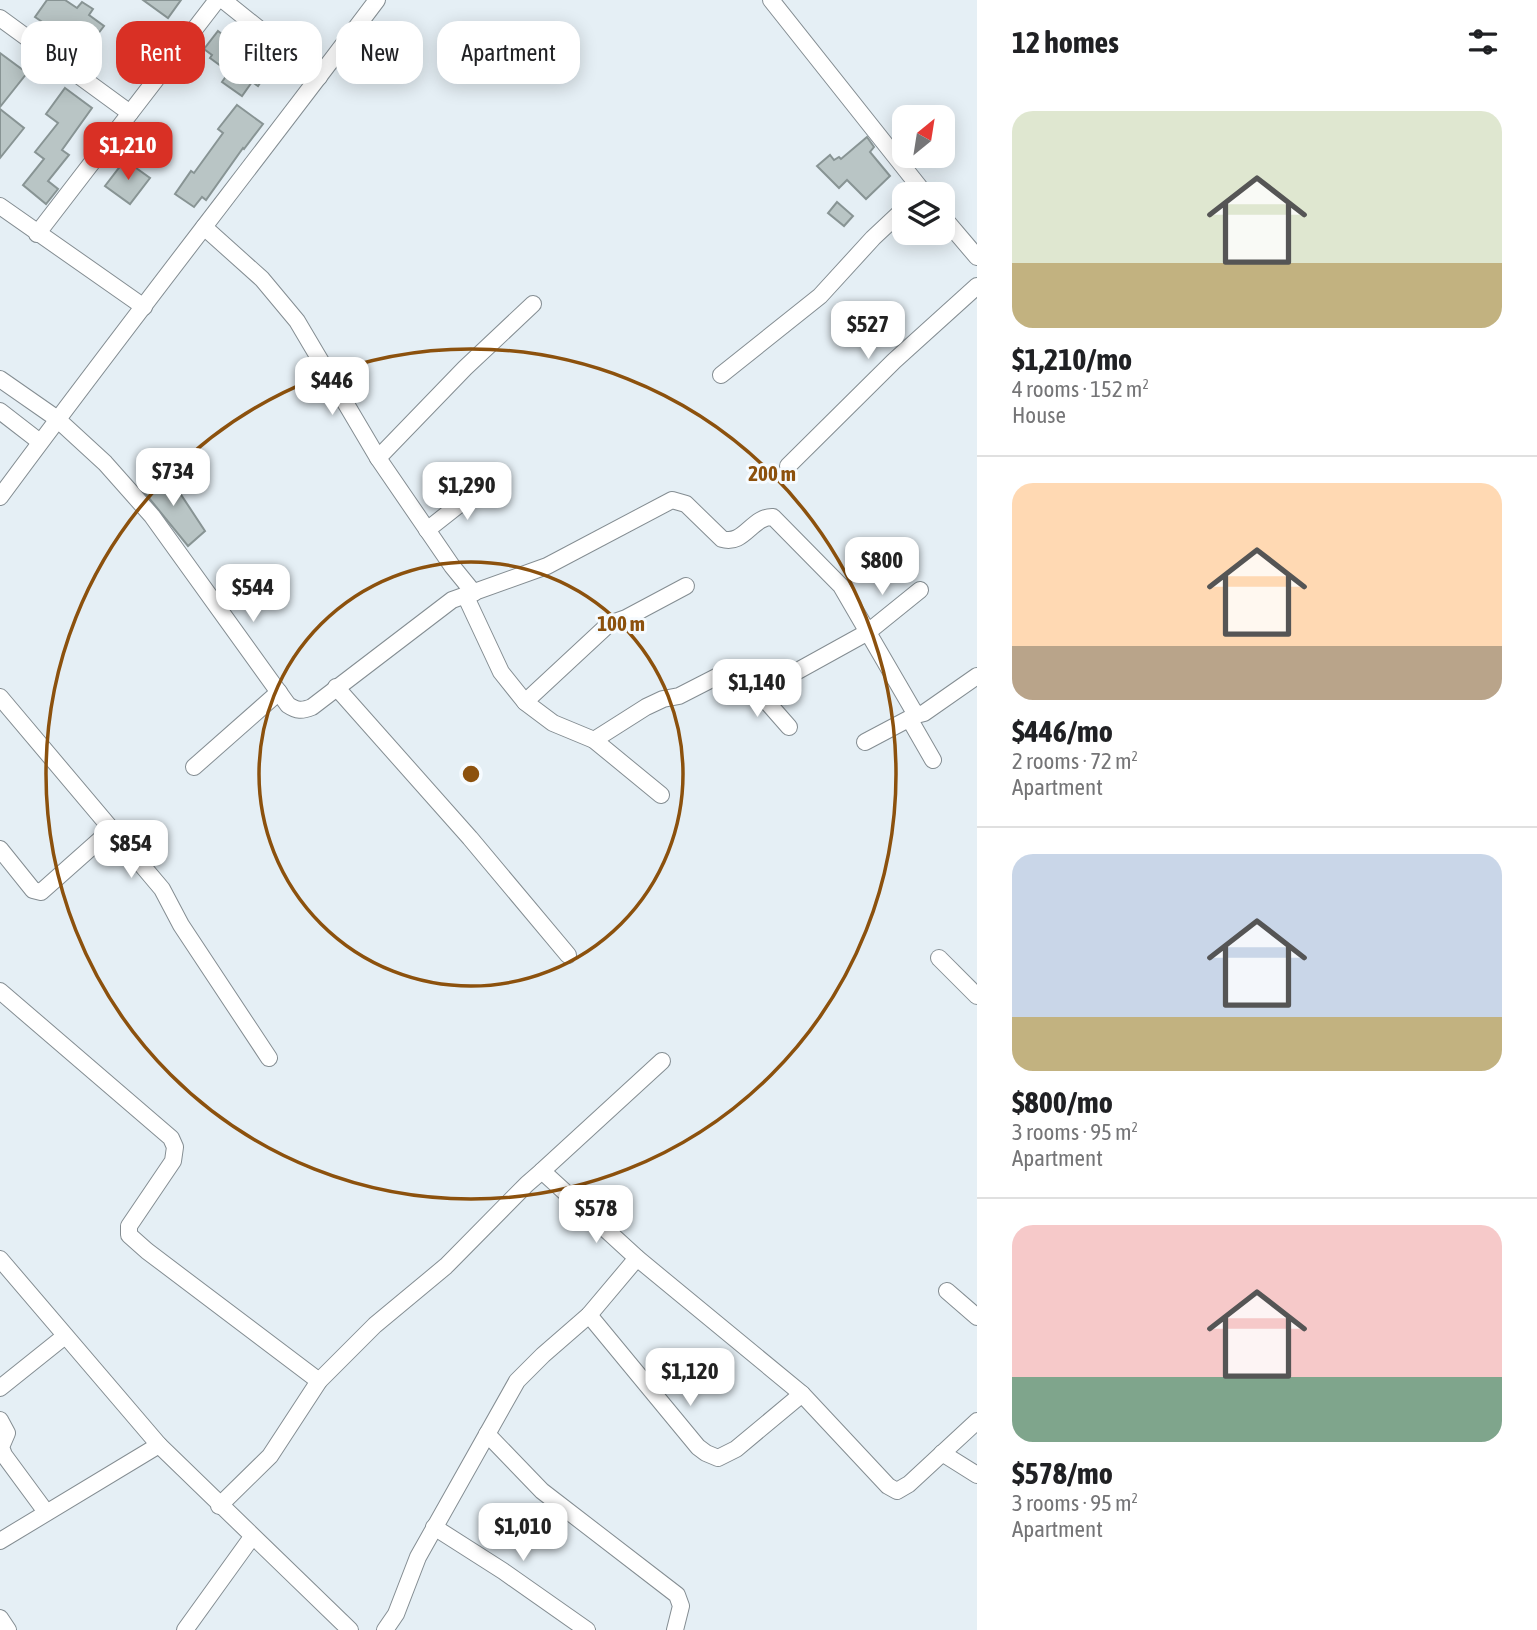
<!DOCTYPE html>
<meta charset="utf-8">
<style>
:root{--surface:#fff;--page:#f6f6f6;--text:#202124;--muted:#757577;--line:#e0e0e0;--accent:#d93025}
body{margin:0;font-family:"Asap Condensed",sans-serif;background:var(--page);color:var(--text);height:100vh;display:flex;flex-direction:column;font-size:26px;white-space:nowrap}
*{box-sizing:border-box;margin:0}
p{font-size:23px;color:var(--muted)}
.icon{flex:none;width:38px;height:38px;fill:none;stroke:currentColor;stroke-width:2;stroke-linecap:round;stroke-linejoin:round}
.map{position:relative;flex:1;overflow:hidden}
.drawer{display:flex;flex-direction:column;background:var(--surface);width:560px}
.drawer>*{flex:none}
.banner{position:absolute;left:21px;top:21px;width:665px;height:63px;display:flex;gap:14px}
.needle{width:46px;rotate:30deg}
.fabs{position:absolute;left:892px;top:105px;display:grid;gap:14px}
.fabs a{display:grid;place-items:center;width:63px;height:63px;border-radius:14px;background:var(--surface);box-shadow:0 4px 18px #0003;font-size:35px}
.price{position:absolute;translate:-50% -60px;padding:0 16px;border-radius:14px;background:#fff;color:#222;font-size:23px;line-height:46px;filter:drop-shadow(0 2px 4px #0008)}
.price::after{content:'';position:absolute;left:50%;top:42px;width:21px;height:16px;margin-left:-10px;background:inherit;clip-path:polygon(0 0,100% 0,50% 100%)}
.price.selected{background:var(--accent);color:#fff}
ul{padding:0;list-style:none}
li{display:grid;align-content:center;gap:14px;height:371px;padding:0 35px}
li+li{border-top:2px solid var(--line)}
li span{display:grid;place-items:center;height:217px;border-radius:21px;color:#555}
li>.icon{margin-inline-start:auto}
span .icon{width:126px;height:126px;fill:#fffc;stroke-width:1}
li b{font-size:30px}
h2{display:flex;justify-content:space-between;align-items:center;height:84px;padding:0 35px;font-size:30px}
.tag{padding:0 24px;border-radius:21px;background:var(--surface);box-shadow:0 4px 18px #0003;font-size:24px;line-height:63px}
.tag.selected{background:var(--accent);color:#fff}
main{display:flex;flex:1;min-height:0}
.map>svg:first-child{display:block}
</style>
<main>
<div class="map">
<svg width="977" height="1630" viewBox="0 0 977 1630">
<rect width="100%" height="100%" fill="#e5eff5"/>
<g fill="#b9c5c5" stroke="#889494" stroke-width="2">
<polygon points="47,0 65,0 77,8 82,2 93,9 89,15 104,26 87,48 60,28 57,32 35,17"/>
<polygon points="143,0 181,0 168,18"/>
<polygon points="218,31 231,41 235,36 246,44 241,51 268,71 258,86 252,82 242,96 222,82 229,72 210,58 212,55 204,49"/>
<polygon points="0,53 27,73 0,107"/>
<polygon points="65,88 92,108 62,150 69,155 48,181 58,189 46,204 23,185 44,159 35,152 58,123 46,114"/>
<polygon points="237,105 263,124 244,149 243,148 206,200 202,197 194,207 175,194 191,171 194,173 223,133 218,129"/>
<polygon points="0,109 24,128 0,158"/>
<polygon points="867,137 874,147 870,152 890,176 866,199 847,180 839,188 817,166 830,155 834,160 839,157 841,159"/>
<polygon points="125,160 150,178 130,204 105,186"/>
<polygon points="837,202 853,216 844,226 828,213"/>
<polygon points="151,473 164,483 170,478 205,531 188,546 140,487"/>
</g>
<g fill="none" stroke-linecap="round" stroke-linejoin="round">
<defs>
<g id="minor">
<polyline points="223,0 319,77"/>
<polyline points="771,0 925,194"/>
<polyline points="0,18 130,113"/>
<polyline points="0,206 144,307"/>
<polyline points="943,217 977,257"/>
<polyline points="204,227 262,279 297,321 378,458 452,566 474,593"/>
<polyline points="37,234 217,0"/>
<polyline points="721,375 820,296 873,238 905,208"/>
<path d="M0,379l56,39 49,45 47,53 136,189c9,6 14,6 24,2l140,-107 95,-34 125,-66 14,4 36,35c22,7 30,-23 51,-22l68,69 75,129 8,-2 53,-37"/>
<polyline points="0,411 40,442"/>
<polyline points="378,458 465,368 533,304"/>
<polyline points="788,466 894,361 977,286"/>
<path d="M0,497c123,-167 252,-331 377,-497"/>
<polyline points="427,530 484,485"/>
<polyline points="465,595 501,672 525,702 553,723 594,740 661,795"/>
<polyline points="753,686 789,727"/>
<polyline points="336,687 470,838 568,955"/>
<polyline points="0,697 162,889 181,925 269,1058"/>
<polyline points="525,702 609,624 626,618 686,586"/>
<polyline points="910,720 933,760"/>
<polyline points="594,740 646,707 663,699 679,696 720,675 731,676 753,686 783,679 868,632 920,590"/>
<polyline points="865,742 916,715"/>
<polyline points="194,767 279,692"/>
<polyline points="0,849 33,890 41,892 112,829"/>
<polyline points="939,958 977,996"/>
<polyline points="0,991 171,1138 175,1147 173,1161 129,1226 129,1235 147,1251 319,1381"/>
<polyline points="542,1171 662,1061"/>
<polyline points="0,1259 159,1445 350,1630"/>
<polyline points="947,1291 977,1317"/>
<polyline points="589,1315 698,1447 706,1453 718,1458 736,1449 802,1394"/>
<polyline points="0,1388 65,1336"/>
<polyline points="0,1420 7,1433 1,1447 4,1455 46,1512"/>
<polyline points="487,1434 542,1491 677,1595 681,1606 675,1630"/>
<polyline points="942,1453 977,1475"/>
<polyline points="219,1506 270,1456 319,1381 375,1325 446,1266 527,1184 542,1171 637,1258 802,1394 888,1486 897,1491 909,1484 977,1421"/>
<polyline points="434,1527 503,1571 587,1630"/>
<polyline points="0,1541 159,1445"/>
<polyline points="0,1618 8,1630"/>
<polyline points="185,1630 252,1537"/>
<polyline points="385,1630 396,1614 418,1557 517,1381 543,1355 589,1315 637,1258"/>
</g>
</defs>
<use href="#minor" stroke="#848d92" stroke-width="18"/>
<use href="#minor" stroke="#fff" stroke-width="16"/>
</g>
<g fill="none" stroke="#8c510d" stroke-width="3.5">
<circle cx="471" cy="774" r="212"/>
<circle cx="471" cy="774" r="425"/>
</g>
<circle cx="471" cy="774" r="10" fill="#8c510d" stroke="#f6fbff" stroke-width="3.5"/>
<g font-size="21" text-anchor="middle" font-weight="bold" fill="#8c510d" stroke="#f6fbff" stroke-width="6" stroke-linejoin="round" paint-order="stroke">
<text x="772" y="481">200 m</text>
<text x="621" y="631">100 m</text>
</g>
</svg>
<div class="fabs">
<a><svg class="needle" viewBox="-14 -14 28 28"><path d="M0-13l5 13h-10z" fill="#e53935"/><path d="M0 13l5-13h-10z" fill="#757577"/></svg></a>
<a><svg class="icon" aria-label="layers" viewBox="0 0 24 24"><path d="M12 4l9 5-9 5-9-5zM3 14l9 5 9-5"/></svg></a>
</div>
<b class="price selected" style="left:128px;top:182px">$1,210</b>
<b class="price" style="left:868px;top:361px">$527</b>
<b class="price" style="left:332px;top:417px">$446</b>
<b class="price" style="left:173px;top:508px">$734</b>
<b class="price" style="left:467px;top:522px">$1,290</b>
<b class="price" style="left:882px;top:597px">$800</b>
<b class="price" style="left:253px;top:624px">$544</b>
<b class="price" style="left:757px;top:719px">$1,140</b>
<b class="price" style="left:131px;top:880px">$854</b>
<b class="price" style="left:596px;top:1245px">$578</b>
<b class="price" style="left:690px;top:1408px">$1,120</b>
<b class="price" style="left:523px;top:1563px">$1,010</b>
<div class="banner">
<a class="tag">Buy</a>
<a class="tag selected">Rent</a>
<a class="tag">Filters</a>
<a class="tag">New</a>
<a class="tag">Apartment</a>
</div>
</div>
<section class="drawer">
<h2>12 homes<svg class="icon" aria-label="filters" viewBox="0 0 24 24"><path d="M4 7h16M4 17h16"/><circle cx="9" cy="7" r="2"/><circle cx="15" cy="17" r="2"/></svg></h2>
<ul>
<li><span style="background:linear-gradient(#dfe7d0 70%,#c2b280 0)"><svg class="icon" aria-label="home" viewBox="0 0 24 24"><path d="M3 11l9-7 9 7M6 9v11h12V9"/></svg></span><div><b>$1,210/mo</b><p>4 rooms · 152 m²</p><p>House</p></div></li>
<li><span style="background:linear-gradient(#ffd9b3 75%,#b9a48a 0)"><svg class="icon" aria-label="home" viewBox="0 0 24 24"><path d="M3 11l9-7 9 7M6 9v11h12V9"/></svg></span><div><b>$446/mo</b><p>2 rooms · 72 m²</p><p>Apartment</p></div></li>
<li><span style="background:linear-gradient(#c9d6e8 75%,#c2b280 0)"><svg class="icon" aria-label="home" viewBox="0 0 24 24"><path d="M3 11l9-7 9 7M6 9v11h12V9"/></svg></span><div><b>$800/mo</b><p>3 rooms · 95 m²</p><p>Apartment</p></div></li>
<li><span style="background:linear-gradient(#f6c9c9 70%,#7fa58c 0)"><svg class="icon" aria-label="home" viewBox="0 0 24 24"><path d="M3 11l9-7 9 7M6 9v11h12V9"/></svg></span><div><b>$578/mo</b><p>3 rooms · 95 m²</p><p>Apartment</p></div></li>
</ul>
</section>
</main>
